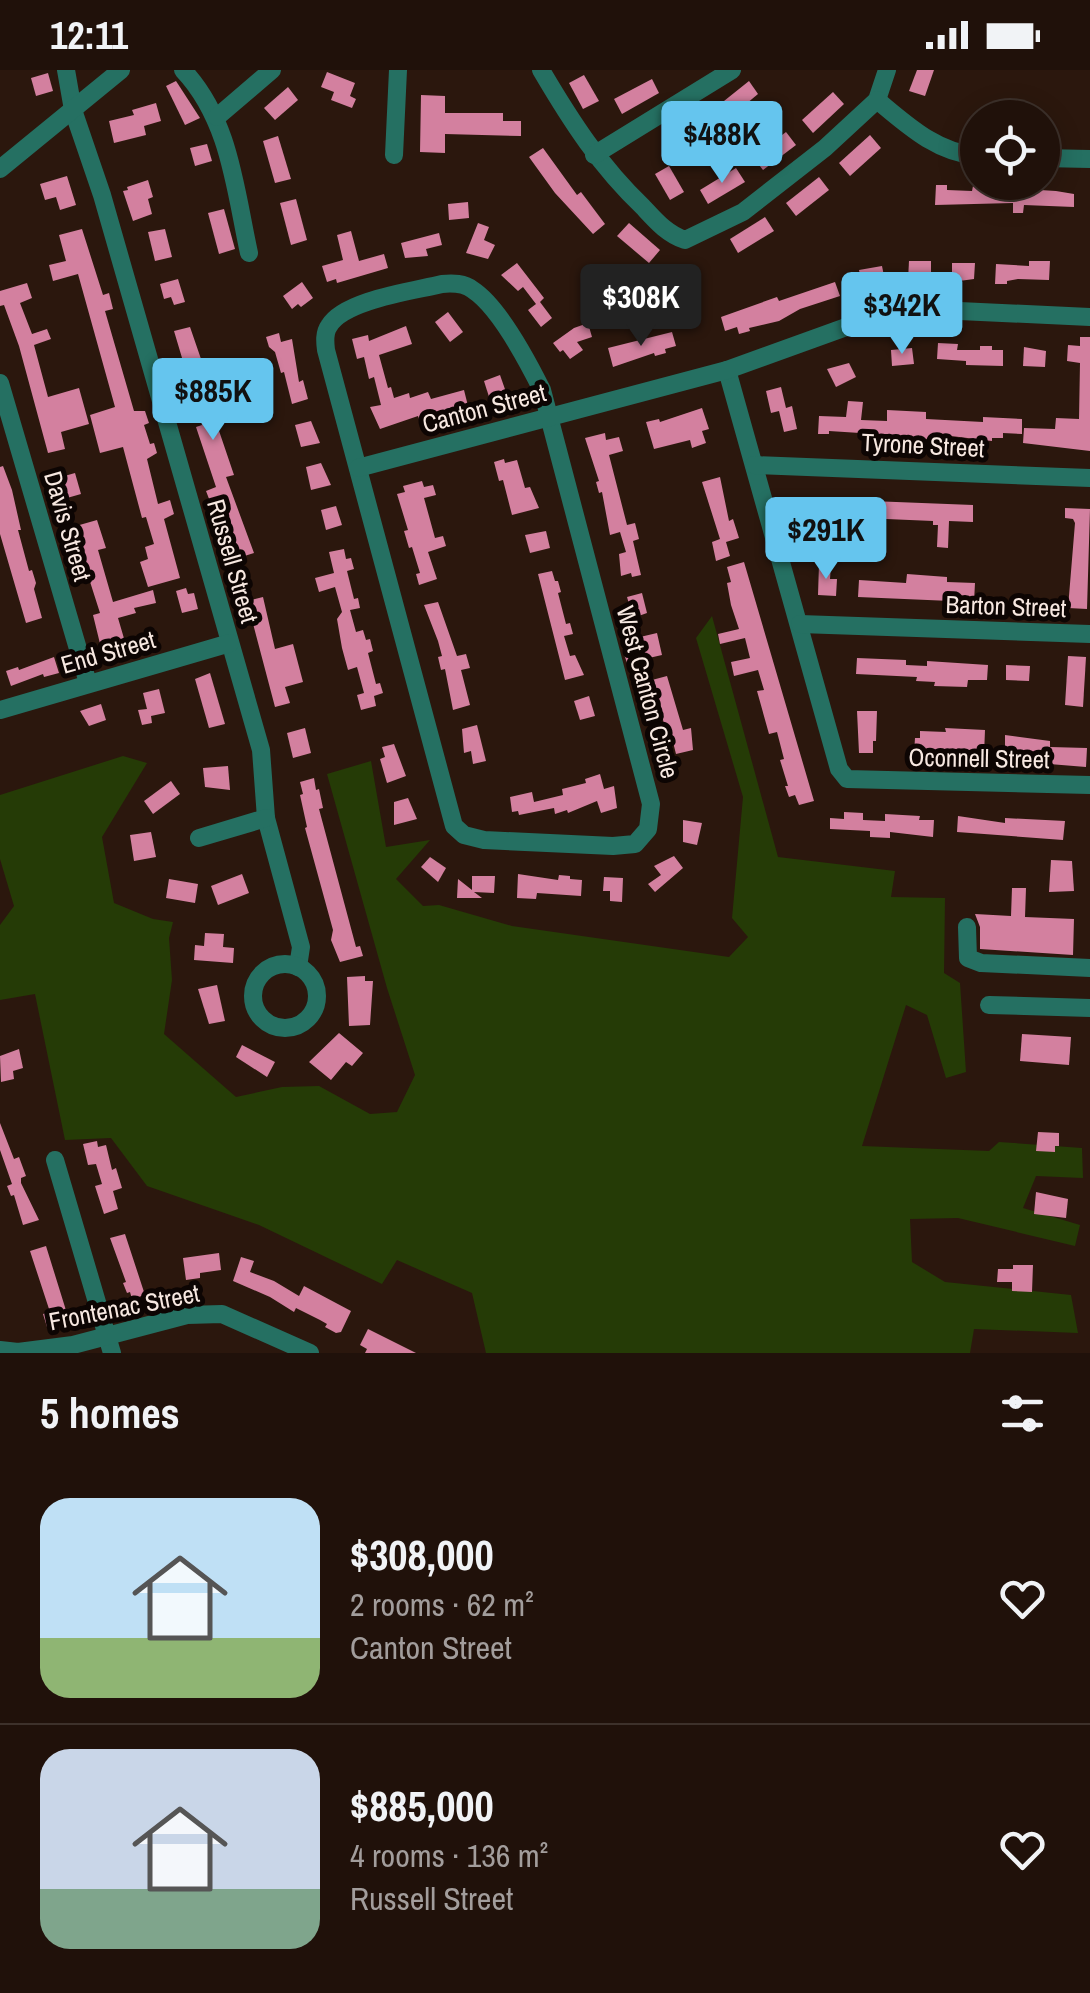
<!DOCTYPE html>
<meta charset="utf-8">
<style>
:root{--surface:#20110a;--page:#2d1f18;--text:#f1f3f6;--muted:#a29d9c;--line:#3d312b;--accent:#65c5ee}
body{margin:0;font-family:"Archivo Narrow",sans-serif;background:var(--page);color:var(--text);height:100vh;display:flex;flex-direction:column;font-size:38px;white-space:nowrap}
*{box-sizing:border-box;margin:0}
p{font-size:32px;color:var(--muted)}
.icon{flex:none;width:55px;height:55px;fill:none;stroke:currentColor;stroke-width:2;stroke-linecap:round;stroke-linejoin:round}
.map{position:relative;height:1283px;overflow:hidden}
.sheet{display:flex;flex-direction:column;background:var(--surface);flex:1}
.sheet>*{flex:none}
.buttons{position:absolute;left:960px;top:30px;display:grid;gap:20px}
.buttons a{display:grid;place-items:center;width:100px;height:100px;border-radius:50%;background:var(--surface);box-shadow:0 5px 25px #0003,0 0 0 2px var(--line);font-size:50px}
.price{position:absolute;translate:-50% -85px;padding:0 22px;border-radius:10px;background:var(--accent);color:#111;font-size:32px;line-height:65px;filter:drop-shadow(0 2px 5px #0008)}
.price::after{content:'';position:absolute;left:50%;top:60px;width:30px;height:22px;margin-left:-15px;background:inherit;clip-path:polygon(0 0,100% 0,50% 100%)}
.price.selected{background:#222;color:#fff}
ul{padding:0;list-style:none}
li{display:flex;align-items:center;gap:30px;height:250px;padding:0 40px}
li+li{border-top:2px solid var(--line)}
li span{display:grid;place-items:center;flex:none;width:280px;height:200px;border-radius:30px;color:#555}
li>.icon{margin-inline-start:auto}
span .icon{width:120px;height:120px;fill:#fffc;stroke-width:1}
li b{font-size:42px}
h2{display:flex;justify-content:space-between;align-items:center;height:120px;padding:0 40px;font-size:42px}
.status{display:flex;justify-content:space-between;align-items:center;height:70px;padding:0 50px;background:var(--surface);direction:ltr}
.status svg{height:28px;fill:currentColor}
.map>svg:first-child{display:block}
</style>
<div class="status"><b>12:11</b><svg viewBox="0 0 49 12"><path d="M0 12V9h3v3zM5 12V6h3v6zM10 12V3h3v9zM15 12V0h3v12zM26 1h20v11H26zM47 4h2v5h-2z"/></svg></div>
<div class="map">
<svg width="1090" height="1283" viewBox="0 0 1090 1283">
<rect width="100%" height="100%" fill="#2b170d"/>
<polygon fill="#253b06" points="712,546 778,787 895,801 891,827 945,828 944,903 960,913 966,1002 946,1008 927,945 906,935 862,1076 989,1081 999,1072 1082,1078 1083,1108 1036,1106 1023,1138 1080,1155 1075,1176 958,1148 910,1149 912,1192 945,1212 1071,1225 1078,1263 974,1259 970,1283 486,1283 472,1223 397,1190 382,1214 259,1155 147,1116 111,1068 65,1070 35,924 0,930 0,855 14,836 0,789 0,725 123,686 147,693 102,767 114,833 153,849 173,852 169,868 172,910 164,964 236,1027 282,1017 319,1016 370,1044 397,1042 415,1005 387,918 327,704 371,691 386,777 430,770 396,809 423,836 439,835 512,856 729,887 748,867 732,848 743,727 696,568"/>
<g fill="#d3809f">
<polygon points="917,0 934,0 925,26 909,21"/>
<polygon points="327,2 355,13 350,26 356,29 352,38 331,30 334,22 321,17"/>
<polygon points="48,3 53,21 36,26 31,8"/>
<polygon points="584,5 599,31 583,39 569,13"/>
<polygon points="652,9 659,23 622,44 614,29"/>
<polygon points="176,11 200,48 185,55 166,16"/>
<polygon points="749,11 758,24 734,44 724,31"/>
<polygon points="288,17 298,30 275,50 264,38"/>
<polygon points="833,22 844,34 813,63 802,50"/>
<polygon points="421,25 445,26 445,43 503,43 503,51 521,51 521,66 445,64 445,83 420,82"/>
<polygon points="156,33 161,51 144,56 146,65 114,73 109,51 134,45 132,40"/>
<polygon points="702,44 711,58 676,80 667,67"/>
<polygon points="786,62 796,75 763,100 753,87"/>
<polygon points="870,65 881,78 850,106 839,93"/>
<polygon points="278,66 291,109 275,113 263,71"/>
<polygon points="207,74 212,91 195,96 190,78"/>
<polygon points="543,78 577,125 581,122 605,154 593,164 555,123 529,87"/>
<polygon points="669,96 684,122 670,130 655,104"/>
<polygon points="736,98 745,112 708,134 700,120"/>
<polygon points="67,106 76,135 60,140 56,127 45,130 40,114"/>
<polygon points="819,107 829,120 796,146 786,133"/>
<polygon points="148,110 153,127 148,129 152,144 133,151 123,121 128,120 127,117"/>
<polygon points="936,115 947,115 947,120 972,121 973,116 1056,121 1074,124 1074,137 1024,135 1023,143 1013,143 1013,133 935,135"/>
<polygon points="296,129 307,170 291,175 280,133"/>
<polygon points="468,132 469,148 449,150 448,134"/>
<polygon points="224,139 235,179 219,184 208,143"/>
<polygon points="765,147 774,161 738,183 730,169"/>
<polygon points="478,153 489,157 484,170 495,175 488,189 466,183"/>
<polygon points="629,153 660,180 649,193 617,166"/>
<polygon points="82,159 103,225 109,223 113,239 105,241 134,341 145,341 149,353 144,355 150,374 154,373 157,383 147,389 158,434 170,430 174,444 164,449 180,508 148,517 140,492 148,489 145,477 154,474 146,447 142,448 123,377 100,383 90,345 115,337 78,204 53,211 49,195 66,191 59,165"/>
<polygon points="165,159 172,187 155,191 148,162"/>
<polygon points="351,161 359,191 384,184 388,198 337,213 336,209 327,212 322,196 343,190 337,165"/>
<polygon points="439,163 442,175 426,179 428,186 405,188 401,173"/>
<polygon points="909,191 931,191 931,207 908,210"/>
<polygon points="1029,191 1050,191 1049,210 1018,209 1007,211 1007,214 995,214 996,194 1029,196"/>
<polygon points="517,193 544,228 540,232 552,248 541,257 528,240 536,234 523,217 518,221 501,205"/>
<polygon points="952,193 975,193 974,209 952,212"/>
<polygon points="882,196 885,211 863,219 859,200"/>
<polygon points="178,209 185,232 174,235 171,227 164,229 160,214"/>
<polygon points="302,212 313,228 301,237 298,234 292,239 283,226"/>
<polygon points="835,212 840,226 800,239 779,251 749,258 750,261 739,264 737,257 725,261 721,247 777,227 779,231"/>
<polygon points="27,213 32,228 20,233 32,264 47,259 51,269 34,275 48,327 79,318 89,354 61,362 65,379 48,383 19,276 4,235 0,236 0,221"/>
<polygon points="448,242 463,262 450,272 435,252"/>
<polygon points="588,253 592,267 577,272 583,280 570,289 563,280 560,282 553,273 574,258"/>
<polygon points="406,256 412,274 379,285 388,318 391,317 394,328 409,323 410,328 428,322 431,329 464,320 468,336 419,349 418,346 380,359 370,337 381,335 374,307 369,309 364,287 357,289 352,269 368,265 369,271"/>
<polygon points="190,257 221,347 215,349 234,405 226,407 254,483 238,488 236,480 233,481 219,434 211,434 206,421 216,417 196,357 202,355 174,261"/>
<polygon points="672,262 676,276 665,279 666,283 655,286 654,283 613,297 608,278"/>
<polygon points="279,263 281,272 292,269 299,312 303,310 308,329 292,334 284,302 281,303 275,282 269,277 266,267"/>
<polygon points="1080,267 1090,267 1090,381 1023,373 1024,358 1055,359 1056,348 1079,349 1080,293 1067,291 1068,275 1080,276"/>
<polygon points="938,273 958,274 957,280 980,280 980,276 992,276 992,280 1003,280 1003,296 966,295 966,291 937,289"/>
<polygon points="1024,277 1046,281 1045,297 1023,296"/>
<polygon points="912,278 914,294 892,296 891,280"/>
<polygon points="849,293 856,307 836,317 827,299"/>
<polygon points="500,305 507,325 490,330 484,311"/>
<polygon points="781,317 786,338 792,336 797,359 784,362 779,341 771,343 766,321"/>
<polygon points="848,331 863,332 861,350 887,351 887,340 926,342 926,349 983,352 983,347 1022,349 1022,364 1003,363 1003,368 992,368 992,371 951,366 951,370 868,367 860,367 860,363 829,361 829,364 818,364 819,346 846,347"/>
<polygon points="702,338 709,359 702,361 706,373 692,378 690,370 654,379 646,352 659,349 660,352"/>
<polygon points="311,351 320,373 301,377 295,355"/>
<polygon points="605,363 606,370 619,367 623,381 609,385 627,455 635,453 639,469 633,471 641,505 632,507 631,503 621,506 619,484 626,482 620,462 610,465 602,422 599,423 596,412 599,411 585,368"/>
<polygon points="504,389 505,393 517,390 525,418 530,417 539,438 512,445 503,410 499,411 494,392"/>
<polygon points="321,393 331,415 311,420 306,397"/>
<polygon points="3,396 12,420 21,460 18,460 29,501 32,500 36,513 34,519 42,548 26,553 0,464 0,397"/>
<polygon points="75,403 81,424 67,428 61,407"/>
<polygon points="720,407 729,451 733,449 739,468 726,472 730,486 716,491 712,472 720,469 702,412"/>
<polygon points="422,411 424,417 433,415 436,425 424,428 435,468 443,466 446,476 428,482 437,509 419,515 416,504 420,503 412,477 409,478 404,461 408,460 397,424 405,422 403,416"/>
<polygon points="794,428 973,435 973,452 949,451 948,478 937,477 938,455 933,455 933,451 793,445"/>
<polygon points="336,436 342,455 326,460 321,440"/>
<polygon points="1065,438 1090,439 1087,539 1068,538 1075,453 1073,449 1065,448"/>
<polygon points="97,450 106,478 98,480 113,532 153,520 156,533 134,538 136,543 118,548 128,582 104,590 93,545 100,543 77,471 73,473 69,458"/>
<polygon points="546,461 550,478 530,483 525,465"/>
<polygon points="344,479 346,489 351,488 354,499 347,501 354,529 358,528 360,538 350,540 356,562 363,560 366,570 370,569 373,581 368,583 376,614 380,613 383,623 374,626 376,636 361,640 357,625 364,623 357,597 348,600 342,578 337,549 342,542 335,517 319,522 315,508 334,503 329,482"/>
<polygon points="744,492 814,731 799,735 795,725 789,727 785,716 788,716 780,690 784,689 777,662 769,664 757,621 764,620 758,600 734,606 731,592 750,588 745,568 720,574 718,564 739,559 731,535 727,513 731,512 727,497"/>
<polygon points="819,494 831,495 830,509 837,509 836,526 818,525"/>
<polygon points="552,501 555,511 558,511 561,522 558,523 566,554 570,553 573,564 564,566 570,586 575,585 584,605 565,610 538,504"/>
<polygon points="907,504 947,507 947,512 975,513 974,532 858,527 859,510 906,513"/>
<polygon points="186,518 188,524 194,523 198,539 182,543 176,521"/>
<polygon points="642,523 647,543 633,548 627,527"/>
<polygon points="263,527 275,579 293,574 303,612 285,617 290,633 275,637 247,531"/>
<polygon points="438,532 457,586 466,584 470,598 461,600 470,635 453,640 445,599 441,600 438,587 442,586 438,571 424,535"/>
<polygon points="657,563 662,585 627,593 624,584 643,579 640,567"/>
<polygon points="1068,586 1086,587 1083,637 1065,635"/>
<polygon points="54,587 59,603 44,607 43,604 11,616 6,601 18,597 19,600"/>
<polygon points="857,588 906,590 906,595 927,596 927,591 988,595 987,610 968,610 967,617 934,616 935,612 916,611 917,607 856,604"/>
<polygon points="1006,595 1030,596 1029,611 1006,610"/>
<polygon points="210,603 225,654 209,658 195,609"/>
<polygon points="667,606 683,660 691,658 693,680 676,684 673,672 667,674 660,631 655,633 652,621 655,620 652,610"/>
<polygon points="159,619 165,643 151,646 152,653 142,655 138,640 147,639 143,623"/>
<polygon points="589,626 595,646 580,650 574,631"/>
<polygon points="101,634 106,650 89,656 80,641"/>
<polygon points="857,641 877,641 876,671 873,671 873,683 859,683"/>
<polygon points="477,655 486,691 473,694 471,681 464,683 462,659"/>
<polygon points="305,658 311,683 293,688 287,663"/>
<polygon points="945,658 985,660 984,685 934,680 934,686 914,684 915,668 920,668 920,661 946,662"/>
<polygon points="1005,665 1050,671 1050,677 1087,678 1086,697 1037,693 1037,685 1005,685"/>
<polygon points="394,674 406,706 387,713 380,689 385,687 382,677"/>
<polygon points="228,696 230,720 205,717 203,698"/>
<polygon points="600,704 604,719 614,716 617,738 601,743 597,731 568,743 567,740 555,744 554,738 519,745 518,741 512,742 510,727 532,722 534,732 563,725 562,719 586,713 585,709"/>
<polygon points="314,708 316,720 319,719 323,738 319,739 356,877 360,876 363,886 340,892 331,870 333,860 305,758 307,757 300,725 303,724 300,712"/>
<polygon points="171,711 180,724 153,744 144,731"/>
<polygon points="408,728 417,749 394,755 394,732"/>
<polygon points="844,742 863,743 863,750 885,751 885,744 920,746 919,750 934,750 933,767 890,762 890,768 870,767 870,761 830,759 830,748 844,749"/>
<polygon points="958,746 1005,753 1005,748 1065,751 1063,770 957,762"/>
<polygon points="683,750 702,753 697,775 683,772"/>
<polygon points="151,762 156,787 134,791 130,765"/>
<polygon points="674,786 683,798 655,822 648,814 661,805 654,796"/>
<polygon points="430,787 446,798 438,812 421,797"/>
<polygon points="1051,790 1072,791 1074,821 1049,822"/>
<polygon points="242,804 249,823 218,835 211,816"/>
<polygon points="518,804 558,810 559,805 570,806 570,809 582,810 581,826 537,823 536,829 517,828"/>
<polygon points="472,806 495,806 494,823 474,822 482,828 457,828 458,809 472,820"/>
<polygon points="604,807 623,808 622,832 610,831 610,821 603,821"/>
<polygon points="169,809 198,814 195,833 166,828"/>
<polygon points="1012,818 1026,818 1025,847 1074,849 1073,885 980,879 980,857 975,844 1011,846"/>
<polygon points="205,863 224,864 223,877 234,878 233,893 194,890 195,875 204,876"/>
<polygon points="365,906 365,911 373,911 370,955 349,956 347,907"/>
<polygon points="217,915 225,951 209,954 198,919"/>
<polygon points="339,963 363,983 352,996 346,992 331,1010 309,992"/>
<polygon points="1022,964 1071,967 1069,995 1020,991"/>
<polygon points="242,975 275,992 267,1007 236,987"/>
<polygon points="19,979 23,998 13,1001 14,1009 1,1012 0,986"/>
<polygon points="0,1053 14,1089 19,1087 26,1106 21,1108 21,1113 39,1150 23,1155 14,1125 11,1126 7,1116 12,1114 0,1080"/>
<polygon points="1038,1062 1059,1063 1059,1076 1055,1076 1055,1082 1036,1081"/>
<polygon points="97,1071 98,1077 106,1075 112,1100 116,1098 122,1118 113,1121 118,1139 104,1144 95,1116 102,1114 96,1094 88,1095 83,1074"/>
<polygon points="1036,1122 1068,1129 1066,1148 1034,1144"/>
<polygon points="125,1164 145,1225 132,1229 130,1222 127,1223 123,1213 126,1212 110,1168"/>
<polygon points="46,1176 69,1250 47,1257 43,1244 50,1242 30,1181"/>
<polygon points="219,1183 221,1200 200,1203 200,1208 186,1210 183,1188"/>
<polygon points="241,1187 254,1191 250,1202 274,1211 299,1226 304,1216 351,1241 341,1262 336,1263 325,1257 327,1254 320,1250 296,1238 294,1242 270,1227 233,1211"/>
<polygon points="1013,1195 1033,1195 1032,1222 1012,1221 1012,1212 997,1212 998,1199 1013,1199"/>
<polygon points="368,1259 416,1283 365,1283 367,1279 360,1275"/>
</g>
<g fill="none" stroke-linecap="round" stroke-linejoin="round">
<g stroke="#257062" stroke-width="18">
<polyline points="66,0 73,40 102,125 261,680 266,748 301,877 298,897"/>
<path d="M183,0c47,50 52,119 66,183"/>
<path d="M541,0c30,51 59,96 102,137 13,14 24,27 42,33l58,-28 82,-64 52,-48 10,-30"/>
<path d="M877,30c30,25 60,53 101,56"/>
<polyline points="217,47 272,0"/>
<polyline points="394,85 398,0"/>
<polyline points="594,85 732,0"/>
<polyline points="1042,88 1090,89"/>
<polyline points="0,99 121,0"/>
<path d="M442,214c11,-1 22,-1 31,6 26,17 55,72 69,100l109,414 -3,25 -13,15 -22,2 -129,-6 -20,-5 -10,-9 -128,-476c-1,-8 -2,-17 3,-24 15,-26 85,-35 113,-42z"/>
<polyline points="727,300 839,699 847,709 1090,715"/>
<polyline points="0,313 88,613"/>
<polyline points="754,395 1090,408"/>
<polyline points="358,398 727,300 885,243 938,240 1090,247"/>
<polyline points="800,554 1090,564"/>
<polyline points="0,640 230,573"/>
<polyline points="199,768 266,748"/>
<polyline points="967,857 968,888 981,893 1090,898"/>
<circle cx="285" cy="926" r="32"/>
<polyline points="989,935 1090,938"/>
<polyline points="55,1090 112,1283"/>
<polyline points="0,1280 18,1282 73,1275 187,1245 222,1244 310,1283"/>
</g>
</g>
<g text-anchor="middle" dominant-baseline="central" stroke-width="10" stroke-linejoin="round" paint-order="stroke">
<g font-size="25" fill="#f7e8e1" stroke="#0d0503">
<text transform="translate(484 338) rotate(-15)">Canton Street</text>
<text transform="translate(923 375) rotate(3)">Tyrone Street</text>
<text transform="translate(68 456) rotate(74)">Davis Street</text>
<text transform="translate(233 491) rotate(74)">Russell Street</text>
<text transform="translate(1006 536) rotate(2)">Barton Street</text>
<text transform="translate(108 582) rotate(-16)">End Street</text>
<text transform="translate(648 622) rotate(75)">West Canton Circle</text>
<text transform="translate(979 688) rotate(1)">Oconnell Street</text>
<text transform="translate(124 1237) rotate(-11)">Frontenac Street</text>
</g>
</g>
</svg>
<div class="buttons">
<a><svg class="icon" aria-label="locate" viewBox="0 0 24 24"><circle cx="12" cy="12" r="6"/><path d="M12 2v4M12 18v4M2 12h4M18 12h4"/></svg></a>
</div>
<b class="price" style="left:722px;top:116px">$488K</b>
<b class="price selected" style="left:641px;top:279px">$308K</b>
<b class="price" style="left:902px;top:287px">$342K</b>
<b class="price" style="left:213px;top:373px">$885K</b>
<b class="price" style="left:826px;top:512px">$291K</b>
</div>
<section class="sheet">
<h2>5 homes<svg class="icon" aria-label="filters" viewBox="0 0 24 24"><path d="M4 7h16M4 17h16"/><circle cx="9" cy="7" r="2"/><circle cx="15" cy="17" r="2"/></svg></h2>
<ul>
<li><span style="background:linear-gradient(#bfe0f5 70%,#8fb573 0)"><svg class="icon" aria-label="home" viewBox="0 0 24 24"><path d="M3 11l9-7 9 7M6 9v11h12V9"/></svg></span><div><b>$308,000</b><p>2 rooms · 62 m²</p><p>Canton Street</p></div><svg class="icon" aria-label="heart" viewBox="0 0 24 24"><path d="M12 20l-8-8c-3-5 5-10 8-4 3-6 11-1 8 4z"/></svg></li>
<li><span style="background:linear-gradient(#c9d6e8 70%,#7fa58c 0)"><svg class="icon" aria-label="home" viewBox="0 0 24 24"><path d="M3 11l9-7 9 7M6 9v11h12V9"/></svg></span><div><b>$885,000</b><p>4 rooms · 136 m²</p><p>Russell Street</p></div><svg class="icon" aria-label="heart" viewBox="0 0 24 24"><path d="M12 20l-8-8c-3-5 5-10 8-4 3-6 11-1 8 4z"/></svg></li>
</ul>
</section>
